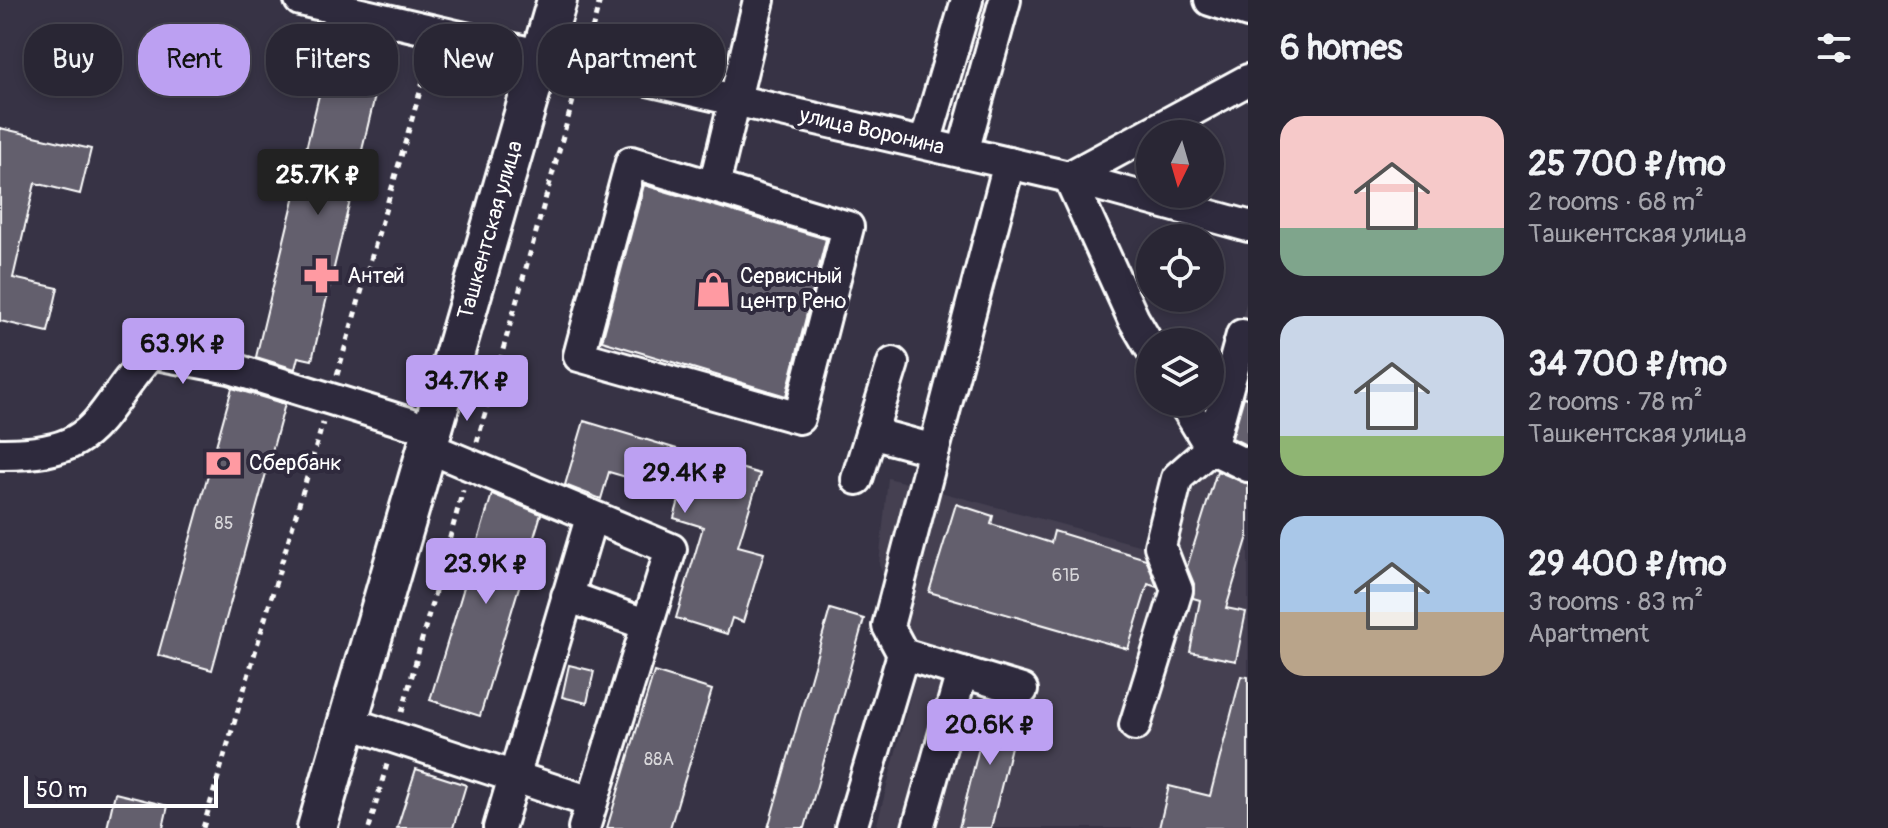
<!DOCTYPE html>
<meta charset="utf-8">
<style>
:root{--surface:#292634;--page:#312e3c;--text:#f1f3f6;--muted:#a5a5ac;--line:#45434f;--accent:#bca0f2}
body{margin:0;font-family:Pangolin,sans-serif;background:var(--page);color:var(--text);height:100vh;display:flex;flex-direction:column;font-size:30px;white-space:nowrap}
*{box-sizing:border-box;margin:0}
p{font-size:26px;color:var(--muted)}
.icon{flex:none;width:44px;height:44px;fill:none;stroke:currentColor;stroke-width:2;stroke-linecap:round;stroke-linejoin:round}
.map{position:relative;flex:1;overflow:hidden}
.sheet{display:flex;flex-direction:column;background:var(--surface);width:640px}
.sheet>*{flex:none}
.top-card{position:absolute;left:24px;top:24px;width:760px;height:72px;display:flex;gap:16px}
.needle{width:52px;rotate:185deg}
.buttons{position:absolute;left:1136px;top:120px;display:grid;gap:16px}
.buttons a{display:grid;place-items:center;width:88px;height:88px;border-radius:50%;background:var(--surface);box-shadow:0 4px 12px #0003,0 0 0 2px var(--line);font-size:40px}
.scale{position:absolute;left:24px;bottom:20px;width:194px;box-sizing:border-box;padding-left:8px;border:4px solid #fff;border-top:0;font-size:22px;line-height:28px;white-space:nowrap;color:#fff;-webkit-text-stroke:6px #2f2a3d;paint-order:stroke}
.price{position:absolute;translate:-50% -68px;padding:0 18px;border-radius:8px;background:var(--accent);color:#111;font-size:26px;line-height:52px;filter:drop-shadow(0 2px 4px #0008)}
.price::after{content:'';position:absolute;left:50%;top:48px;width:24px;height:18px;margin-left:-12px;background:inherit;clip-path:polygon(0 0,100% 0,50% 100%)}
.price.current{background:#222;color:#fff}
ul{padding:0;list-style:none}
li{display:flex;align-items:center;gap:24px;height:200px;padding:0 32px}
li span{display:grid;place-items:center;flex:none;width:224px;height:160px;border-radius:24px;color:#555}
li>.icon{margin-inline-start:auto}
span .icon{width:96px;height:96px;fill:#fffc;stroke-width:1}
li b{font-size:34px}
h2{display:flex;justify-content:space-between;align-items:center;height:96px;padding:0 32px;font-size:34px}
.chip{padding:0 28px;border-radius:32px;background:var(--surface);box-shadow:0 4px 12px #0003,0 0 0 2px var(--line);font-size:28px;line-height:72px}
.chip.current{background:var(--accent);color:#111}
main{display:flex;flex:1;min-height:0}
.map>svg:first-child{display:block}
</style>
<main>
<div class="map">
<svg width="1248" height="828" viewBox="0 0 1248 828">
<rect width="100%" height="100%" fill="#373345"/>
<filter id="ink" filterUnits="userSpaceOnUse"><feTurbulence type="fractalNoise" baseFrequency=".0125" numOctaves="2"/><feDisplacementMap in="SourceGraphic" scale="16" xChannelSelector="R" yChannelSelector="G"/><feConvolveMatrix kernelMatrix="1 2 1 2 8 2 1 2 1" color-interpolation-filters="sRGB"/></filter>
<g filter="url(#ink)">
<polygon fill="#444051" points="1248,297 1248,828 876,828 920,659 879,564 888,478 1172,554"/>
<g fill="#635f6d" stroke="#fff" stroke-width="2">
<polygon points="326,66 379,79 312,360 298,357 295,369 256,357"/>
<polygon points="0,128 91,149 80,194 35,183 13,278 58,288 48,332 0,321"/>
<polygon points="644,185 826,239 786,396 602,341"/>
<polygon points="232,388 285,404 212,670 158,655"/>
<polygon points="1244,397 1248,398 1248,446 1232,438"/>
<polygon points="584,421 760,474 738,546 764,553 743,622 732,618 727,634 676,618 703,527 674,518 681,493 609,472 601,499 565,485"/>
<polygon points="1217,471 1248,484 1248,536 1226,608 1246,612 1236,661 1190,652 1200,600 1193,598 1194,584 1187,567"/>
<polygon points="492,494 541,514 480,716 430,700"/>
<polygon points="956,504 993,516 991,524 1051,543 1054,531 1146,559 1157,587 1148,584 1128,649 929,592"/>
<polygon points="830,609 864,619 805,828 768,828"/>
<polygon points="569,665 594,671 587,703 562,697"/>
<polygon points="654,672 712,690 670,828 607,828"/>
<polygon points="1241,676 1248,677 1248,828 1159,828 1169,786 1210,796"/>
<polygon points="990,703 1020,710 991,828 959,828"/>
<polygon points="416,769 466,785 453,828 397,828"/>
<polygon points="115,793 168,806 163,828 107,828"/>
</g>
<g fill="none" stroke-linecap="round" stroke-linejoin="round">
<defs>
<g id="minor">
<polyline points="300,0 1069,177 1248,226"/>
<polyline points="1210,0 1248,12"/>
<polyline points="925,143 967,0"/>
<polyline points="963,152 1005,0"/>
<polygon points="631,162 848,227 799,418 579,356"/>
<polyline points="1069,177 1248,80"/>
<polyline points="1069,177 1133,318 1150,347"/>
<polyline points="714,186 759,0"/>
<polyline points="1183,402 1211,448 1242,335"/>
<polyline points="871,433 934,450"/>
<polyline points="427,447 671,549 584,828"/>
<path d="M0,454c101,1 92,-35 151,-101l79,15 179,55"/>
<polyline points="857,479 893,363"/>
<polyline points="567,596 645,624"/>
<polyline points="903,654 1022,690"/>
<polyline points="347,722 591,802"/>
<polyline points="1135,725 1177,590 1160,546 1177,478 1211,448 1248,466"/>
<polyline points="499,828 591,518"/>
<polyline points="851,828 903,654 888,626 1009,163"/>
<polyline points="918,828 962,672"/>
</g>
<polyline id="major" points="317,828 557,0"/>
</defs>
<use href="#minor" stroke="#fff" stroke-width="36"/>
<use href="#major" stroke="#fff" stroke-width="44"/>
<g stroke="#fff" stroke-width="5" stroke-dasharray="6 6" stroke-linecap="butt">
<polyline points="589,41 600,0"/>
<polyline points="337,375 429,61"/>
<polyline points="477,442 576,90"/>
<polyline points="402,712 463,490"/>
<polyline points="203,828 323,423"/>
<polyline points="369,828 387,764"/>
</g>
<use href="#minor" stroke="#2f2a3d" stroke-width="30"/>
<use href="#major" stroke="#2f2a3d" stroke-width="38"/>
</g>
</g>
<defs>
<symbol id="pharmacy-bare" viewBox="-9 -9 18 18"><path d="M-2-6h4v4h4v4h-4v4h-4v-4h-4v-4h4Z" fill="#ff9aa2" stroke="#2f2a3d" stroke-width="2.5" paint-order="stroke"/></symbol>
<symbol id="shop-bare" viewBox="-9 -9 18 18"><path d="M-5-2.5h2.3a2.7 3.5 0 0 1 5.4 0H5L5.5 6h-11ZM-1.5-2.5h3a1.5 2.3 0 0 0-3 0Z" fill="#ff9aa2" stroke="#2f2a3d" stroke-width="2.5" paint-order="stroke"/></symbol>
<symbol id="bank-bare" viewBox="-9 -9 18 18"><path d="M-6-4H6V4H-6ZM0-2.3a2.3 2.3 0 1 0 0 4.6a2.3 2.3 0 1 0 0-4.6Z" fill="#ff9aa2" stroke="#2f2a3d" stroke-width="2.5" paint-order="stroke"/></symbol>
</defs>
<g fill-rule="evenodd">
<use href="#pharmacy-bare" x="296" y="250" width="51" height="51"/>
<use href="#shop-bare" x="688" y="264" width="51" height="51"/>
<use href="#bank-bare" x="198" y="438" width="51" height="51"/>
</g>
<g text-anchor="middle" dominant-baseline="central" stroke-width="8" stroke-linejoin="round" paint-order="stroke">
<g font-size="18" fill="#d8d7da">
<text x="224" y="523">85</text>
<text x="1066" y="575">61Б</text>
<text x="659" y="759">88А</text>
</g>
<g font-size="22" fill="#fff" stroke="#2f2a3d">
<text transform="translate(872 131) rotate(13)">улица Воронина</text>
<text transform="translate(490 230) rotate(-74)">Ташкентская улица</text>
</g>
<g font-size="22" fill="#fff" stroke="#2f2a3d" text-anchor="start">
<text x="347" y="276">Антей</text>
<text x="740" y="276">Сервисный<tspan x="740" dy="25">центр Рено</tspan></text>
<text x="249" y="463">Сбербанк</text>
</g>
</g>
</svg>
<div class="buttons">
<a><svg class="needle" viewBox="-14 -14 28 28"><path d="M0-13l5 13h-10z" fill="#e53935"/><path d="M0 13l5-13h-10z" fill="#a5a5ac"/></svg></a>
<a><svg class="icon" aria-label="locate" viewBox="0 0 24 24"><circle cx="12" cy="12" r="6"/><path d="M12 2v4M12 18v4M2 12h4M18 12h4"/></svg></a>
<a><svg class="icon" aria-label="layers" viewBox="0 0 24 24"><path d="M12 4l9 5-9 5-9-5zM3 14l9 5 9-5"/></svg></a>
</div>
<div class="scale">50 m</div>
<b class="price current" style="left:318px;top:217px">25.7K ₽</b>
<b class="price" style="left:183px;top:386px">63.9K ₽</b>
<b class="price" style="left:467px;top:423px">34.7K ₽</b>
<b class="price" style="left:685px;top:515px">29.4K ₽</b>
<b class="price" style="left:486px;top:606px">23.9K ₽</b>
<b class="price" style="left:990px;top:767px">20.6K ₽</b>
<div class="top-card">
<a class="chip">Buy</a>
<a class="chip current">Rent</a>
<a class="chip">Filters</a>
<a class="chip">New</a>
<a class="chip">Apartment</a>
</div>
</div>
<section class="sheet">
<h2>6 homes<svg class="icon" aria-label="filters" viewBox="0 0 24 24"><path d="M4 7h16M4 17h16"/><circle cx="9" cy="7" r="2"/><circle cx="15" cy="17" r="2"/></svg></h2>
<ul>
<li><span style="background:linear-gradient(#f6c9c9 70%,#7fa58c 0)"><svg class="icon" aria-label="home" viewBox="0 0 24 24"><path d="M3 11l9-7 9 7M6 9v11h12V9"/></svg></span><div><b>25 700 ₽/mo</b><p>2 rooms · 68 m²</p><p>Ташкентская улица</p></div></li>
<li><span style="background:linear-gradient(#c9d6e8 75%,#8fb573 0)"><svg class="icon" aria-label="home" viewBox="0 0 24 24"><path d="M3 11l9-7 9 7M6 9v11h12V9"/></svg></span><div><b>34 700 ₽/mo</b><p>2 rooms · 78 m²</p><p>Ташкентская улица</p></div></li>
<li><span style="background:linear-gradient(#a9c7e8 60%,#b9a48a 0)"><svg class="icon" aria-label="home" viewBox="0 0 24 24"><path d="M3 11l9-7 9 7M6 9v11h12V9"/></svg></span><div><b>29 400 ₽/mo</b><p>3 rooms · 83 m²</p><p>Apartment</p></div></li>
</ul>
</section>
</main>
